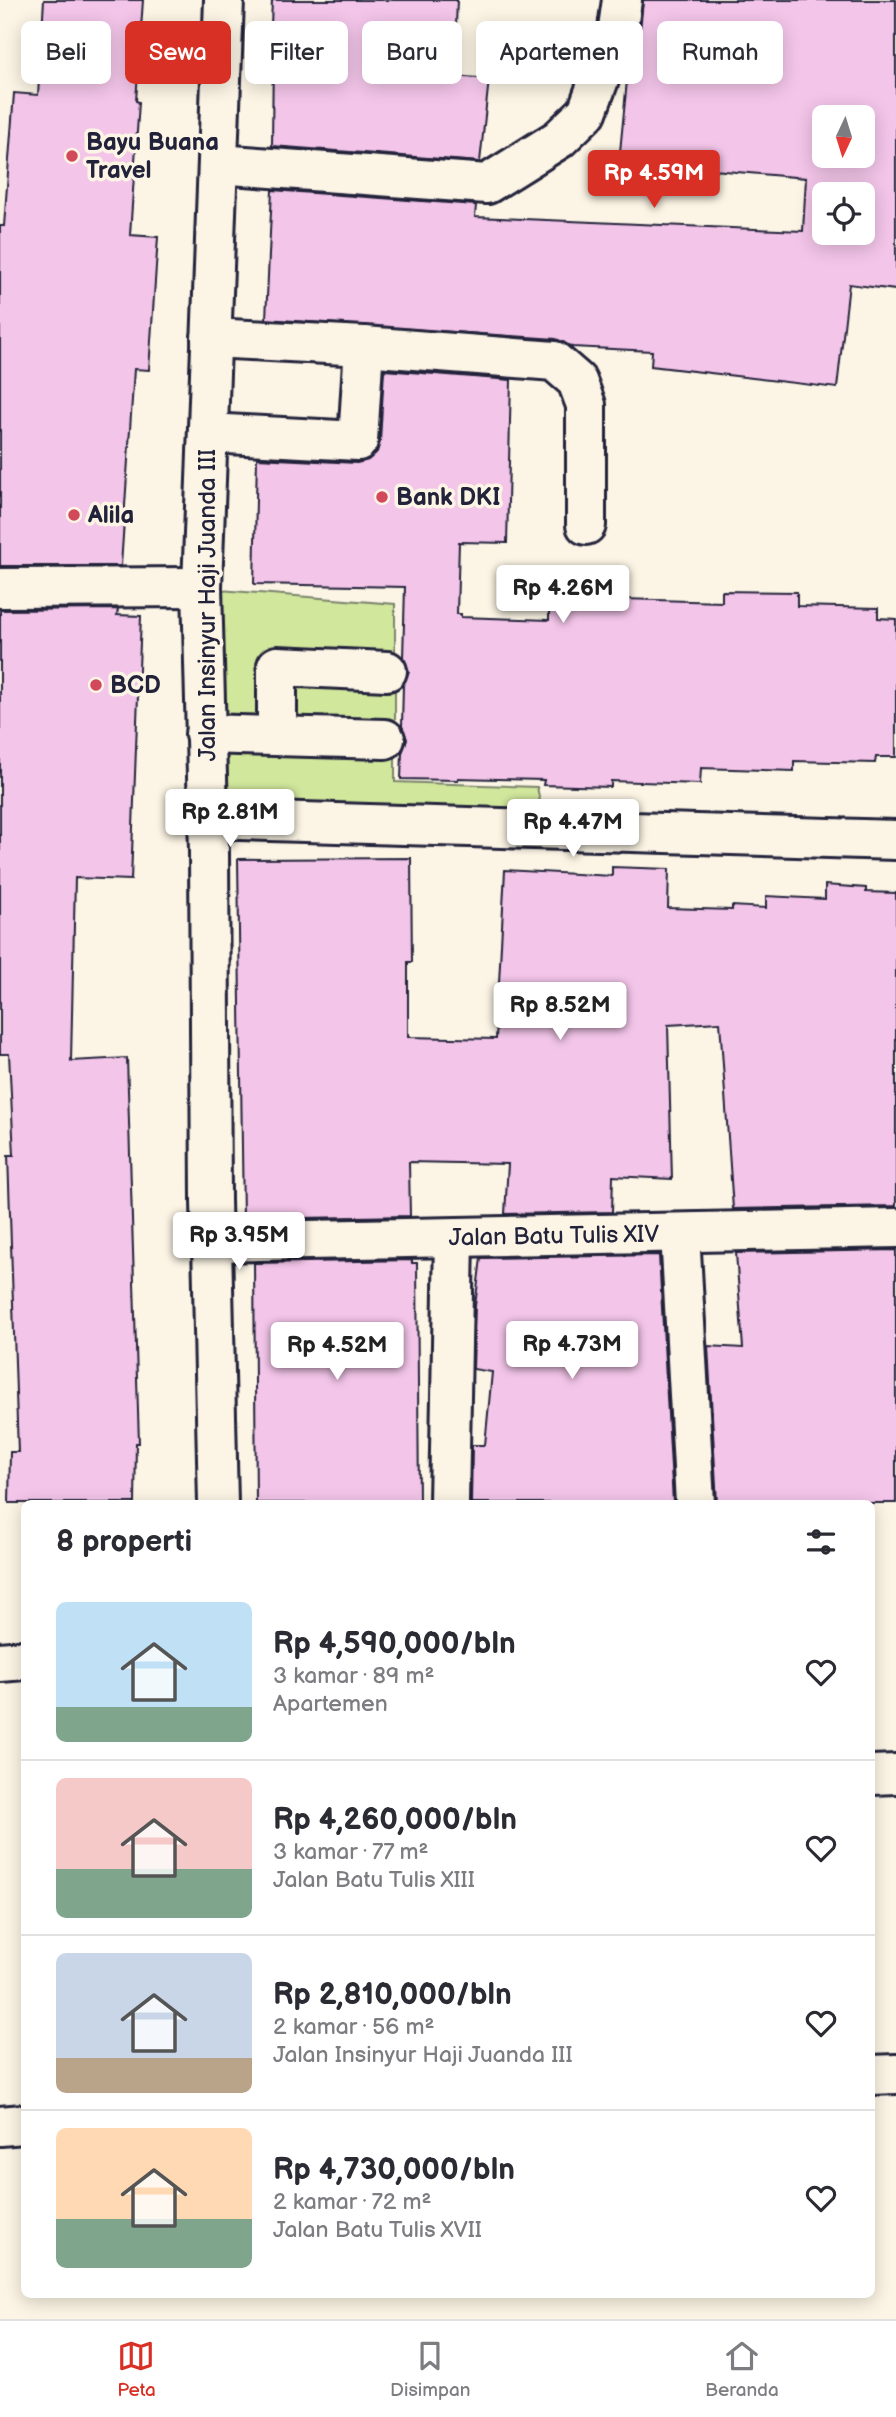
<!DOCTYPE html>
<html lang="id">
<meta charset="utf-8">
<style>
:root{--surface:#fff;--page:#f7f7f7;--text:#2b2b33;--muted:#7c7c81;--line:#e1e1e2;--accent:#d93025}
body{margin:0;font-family:"Balsamiq Sans",sans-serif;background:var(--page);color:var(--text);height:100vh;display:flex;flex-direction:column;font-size:26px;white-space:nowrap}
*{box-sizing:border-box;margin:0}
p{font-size:23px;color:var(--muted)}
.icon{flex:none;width:38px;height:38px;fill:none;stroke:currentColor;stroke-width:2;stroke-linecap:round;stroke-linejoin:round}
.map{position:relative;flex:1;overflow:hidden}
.details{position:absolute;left:21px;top:1500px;width:854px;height:798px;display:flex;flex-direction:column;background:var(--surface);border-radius:10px;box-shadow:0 4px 18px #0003}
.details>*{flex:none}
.top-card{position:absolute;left:21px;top:21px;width:854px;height:63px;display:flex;gap:14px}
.needle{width:46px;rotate:184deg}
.fabs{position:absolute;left:812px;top:105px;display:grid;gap:14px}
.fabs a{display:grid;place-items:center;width:63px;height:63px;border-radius:10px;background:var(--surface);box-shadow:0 4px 18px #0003;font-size:35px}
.price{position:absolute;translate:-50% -60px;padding:0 16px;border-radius:7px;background:#fff;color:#222;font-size:23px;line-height:46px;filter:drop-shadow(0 2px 4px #0008)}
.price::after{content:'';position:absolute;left:50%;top:42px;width:21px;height:16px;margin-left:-10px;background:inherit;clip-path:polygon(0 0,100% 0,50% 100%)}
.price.on{background:var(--accent);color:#fff}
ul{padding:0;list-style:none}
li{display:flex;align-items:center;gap:21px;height:175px;padding:0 35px}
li+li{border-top:2px solid var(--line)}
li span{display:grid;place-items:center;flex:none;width:196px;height:140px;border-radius:10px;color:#555}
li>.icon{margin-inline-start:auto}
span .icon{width:84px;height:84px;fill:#fffc;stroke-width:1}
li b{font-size:30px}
h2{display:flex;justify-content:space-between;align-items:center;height:84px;padding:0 35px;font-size:30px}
.tag{padding:0 24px;border-radius:10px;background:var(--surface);box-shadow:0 4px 18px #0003;font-size:24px;line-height:63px}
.tag.on{background:var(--accent);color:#fff}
.menu{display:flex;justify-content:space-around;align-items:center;height:98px;border-top:2px solid var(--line);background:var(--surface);font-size:19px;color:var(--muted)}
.menu a{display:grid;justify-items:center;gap:4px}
.menu .on{color:var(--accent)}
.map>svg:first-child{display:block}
</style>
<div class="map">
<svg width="896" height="2319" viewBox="0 0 896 2319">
<rect width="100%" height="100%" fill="#fcf5e5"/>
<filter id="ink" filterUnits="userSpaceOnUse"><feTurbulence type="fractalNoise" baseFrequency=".0143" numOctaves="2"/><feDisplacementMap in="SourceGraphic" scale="14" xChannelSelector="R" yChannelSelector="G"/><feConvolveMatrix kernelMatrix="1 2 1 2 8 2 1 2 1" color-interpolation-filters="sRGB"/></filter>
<g filter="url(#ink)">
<polygon fill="#d1e79c" stroke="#7a846c" stroke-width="2" points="207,589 395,604 395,782 537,787 545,825 206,812"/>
<g fill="#f3c5e9" stroke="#22223b" stroke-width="2" fill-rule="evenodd">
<polygon points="44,0 143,0 136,101 139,102 130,235 158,237 149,370 134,369 121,566 0,566 0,226 4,226 14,93 38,95"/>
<polygon points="272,0 457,0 454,76 489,79 480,162 272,146 273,51 270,51"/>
<path d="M643,0h253v290l-47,-6 -12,104 -186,-22 1,-15 -80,-4 -16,-8 -290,-20 6,-129 204,15 -1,12 328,14 3,-53 -187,-16 10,-102 11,-29zM824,117h39v39h-39zM824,194h39v39h-39z"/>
<polygon points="384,370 511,380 507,543 459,542 457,614 461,614 461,617 549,620 549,605 622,607 623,599 722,602 722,591 797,592 797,606 878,608 878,618 896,619 896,757 876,757 875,763 794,761 794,771 701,768 700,784 611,781 611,787 543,785 544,780 458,778 458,780 401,779 402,753 407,739 402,726 403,685 409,671 403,658 405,587 254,584 257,458 357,463 368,460 377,452 380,442"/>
<polygon points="118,609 117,615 141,616 131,880 75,878 71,1061 127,1058 139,1443 136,1443 135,1503 9,1503 10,1452 18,1452 8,1155 14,1155 9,1054 0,1054 0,610"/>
<polygon points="411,858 412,962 408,962 408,1037 496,1039 505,870 612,876 612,867 669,869 668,908 732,910 732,906 766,908 766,896 825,899 825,885 866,888 866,892 896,893 896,1206 733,1209 720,1022 668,1025 672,1179 613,1176 612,1212 505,1214 508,1164 409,1162 410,1216 243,1219 238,859"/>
<polygon points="896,1250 896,1503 717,1503 708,1346 743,1348 736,1253"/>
<polygon points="659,1255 673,1503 471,1503 472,1445 485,1445 492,1372 473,1369 475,1306 481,1258"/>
<polygon points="412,1260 412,1263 417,1263 419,1503 256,1503 254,1263"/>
</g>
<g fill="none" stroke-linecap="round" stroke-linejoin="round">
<defs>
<g id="minor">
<polyline points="218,164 487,184 559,139 587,112 618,28 622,0"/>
<polyline points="211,338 364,346 554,361 577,381 586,405 586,525"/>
<polyline points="208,433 358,441 364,346"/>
<polyline points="0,588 202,587"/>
<polyline points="205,734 385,739"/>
<polyline points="277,736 277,666 387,671"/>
<polyline points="208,819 896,840"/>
<polyline points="680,1233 695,1503"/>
<polyline points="212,1242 896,1228"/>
<polyline points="218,1503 211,1200 209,852 202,587 224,0"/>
<polyline points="449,1503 454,1238"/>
<polyline points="0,1662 24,1660"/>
<polyline points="872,1775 896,1774"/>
<polyline points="872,2075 896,2074"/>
<polyline points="0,2126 24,2124"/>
</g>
</defs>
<use href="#minor" stroke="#22223b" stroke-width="44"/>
<use href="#minor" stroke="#fcf5e5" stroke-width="38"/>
</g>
</g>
<g fill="#d1495b" stroke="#fcf5e5" stroke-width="2.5">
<circle cx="72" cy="156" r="7"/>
<circle cx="382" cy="497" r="7"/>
<circle cx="74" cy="515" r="7"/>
<circle cx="96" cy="685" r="7"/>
</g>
<g text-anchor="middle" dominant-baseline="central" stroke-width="7" stroke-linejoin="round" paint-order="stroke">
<g font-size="24" font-weight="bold" fill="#22223b" stroke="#fcf5e5" text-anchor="start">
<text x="86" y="142">Bayu Buana<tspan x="86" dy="28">Travel</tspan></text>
<text x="396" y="497">Bank DKI</text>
<text x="88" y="515">Alila</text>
<text x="110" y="685">BCD</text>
</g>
<g font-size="24" fill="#22223b" stroke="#fcf5e5">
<text transform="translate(207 605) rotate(-90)">Jalan Insinyur Haji Juanda III</text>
<text transform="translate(554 1236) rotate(-1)">Jalan Batu Tulis XIV</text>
</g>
</g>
</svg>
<div class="fabs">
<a><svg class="needle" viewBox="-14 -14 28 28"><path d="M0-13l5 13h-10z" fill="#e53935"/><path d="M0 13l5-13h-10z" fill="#7c7c81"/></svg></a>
<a><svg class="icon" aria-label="locate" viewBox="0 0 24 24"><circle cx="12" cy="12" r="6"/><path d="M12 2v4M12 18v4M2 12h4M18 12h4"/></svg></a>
</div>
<b class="price on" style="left:654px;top:210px">Rp 4.59M</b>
<b class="price" style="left:563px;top:625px">Rp 4.26M</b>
<b class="price" style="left:230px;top:849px">Rp 2.81M</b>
<b class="price" style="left:573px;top:859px">Rp 4.47M</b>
<b class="price" style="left:560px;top:1042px">Rp 8.52M</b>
<b class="price" style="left:239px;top:1272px">Rp 3.95M</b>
<b class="price" style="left:572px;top:1381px">Rp 4.73M</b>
<b class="price" style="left:337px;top:1382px">Rp 4.52M</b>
<div class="top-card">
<a class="tag">Beli</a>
<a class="tag on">Sewa</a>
<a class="tag">Filter</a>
<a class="tag">Baru</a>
<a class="tag">Apartemen</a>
<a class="tag">Rumah</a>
</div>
<section class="details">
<h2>8 properti<svg class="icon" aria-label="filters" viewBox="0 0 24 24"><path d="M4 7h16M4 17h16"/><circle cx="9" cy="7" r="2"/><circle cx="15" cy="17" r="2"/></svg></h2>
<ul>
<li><span style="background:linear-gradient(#bfe0f5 75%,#7fa58c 0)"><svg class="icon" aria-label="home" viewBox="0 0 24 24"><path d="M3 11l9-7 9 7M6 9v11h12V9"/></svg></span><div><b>Rp 4,590,000/bln</b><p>3 kamar · 89 m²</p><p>Apartemen</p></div><svg class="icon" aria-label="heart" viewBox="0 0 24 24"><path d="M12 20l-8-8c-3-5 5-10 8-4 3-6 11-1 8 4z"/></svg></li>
<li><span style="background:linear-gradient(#f6c9c9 65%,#7fa58c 0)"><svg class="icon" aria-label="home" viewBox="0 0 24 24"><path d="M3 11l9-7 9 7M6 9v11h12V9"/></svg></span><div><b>Rp 4,260,000/bln</b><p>3 kamar · 77 m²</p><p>Jalan Batu Tulis XIII</p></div><svg class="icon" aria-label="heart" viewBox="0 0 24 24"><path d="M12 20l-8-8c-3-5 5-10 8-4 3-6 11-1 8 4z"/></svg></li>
<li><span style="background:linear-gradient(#c9d6e8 75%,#b9a48a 0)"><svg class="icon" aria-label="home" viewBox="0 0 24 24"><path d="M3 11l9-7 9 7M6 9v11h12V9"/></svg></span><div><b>Rp 2,810,000/bln</b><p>2 kamar · 56 m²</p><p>Jalan Insinyur Haji Juanda III</p></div><svg class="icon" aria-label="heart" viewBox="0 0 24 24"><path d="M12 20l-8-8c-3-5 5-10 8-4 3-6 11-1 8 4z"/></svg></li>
<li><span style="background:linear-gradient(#ffd9b3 65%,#7fa58c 0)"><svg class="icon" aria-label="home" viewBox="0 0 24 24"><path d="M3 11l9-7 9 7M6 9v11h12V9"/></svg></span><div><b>Rp 4,730,000/bln</b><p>2 kamar · 72 m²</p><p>Jalan Batu Tulis XVII</p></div><svg class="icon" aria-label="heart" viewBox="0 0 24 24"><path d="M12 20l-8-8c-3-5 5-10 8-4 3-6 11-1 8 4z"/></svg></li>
</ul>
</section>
</div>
<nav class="menu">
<a class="on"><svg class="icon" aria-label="map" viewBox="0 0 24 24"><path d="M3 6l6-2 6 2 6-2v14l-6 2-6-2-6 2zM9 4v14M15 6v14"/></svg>Peta</a>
<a><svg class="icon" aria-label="saved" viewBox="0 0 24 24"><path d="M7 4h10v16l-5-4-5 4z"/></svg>Disimpan</a>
<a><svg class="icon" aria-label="home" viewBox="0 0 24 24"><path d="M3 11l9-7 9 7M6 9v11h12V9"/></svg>Beranda</a>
</nav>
